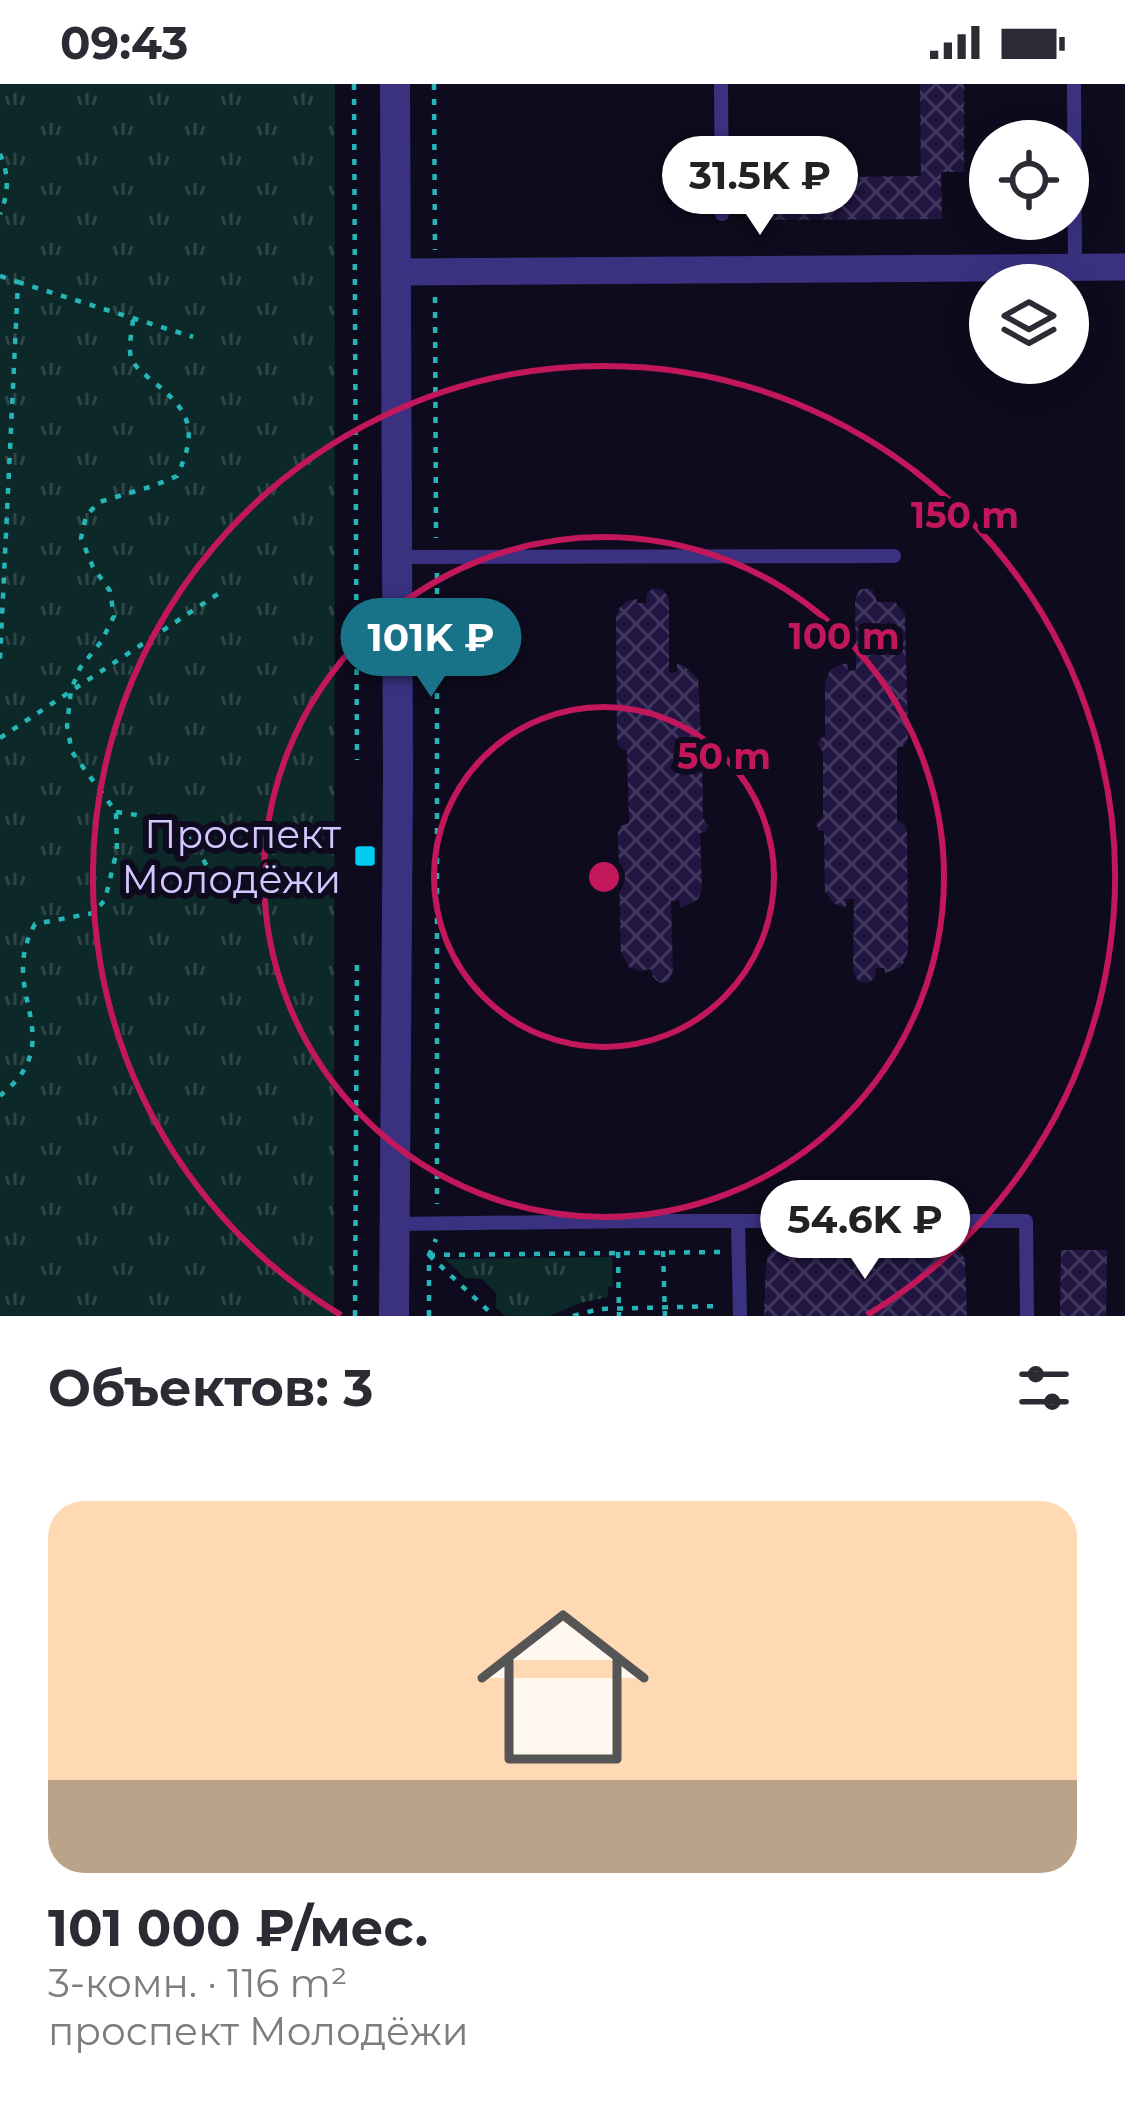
<!DOCTYPE html>
<html lang="ru">
<meta charset="utf-8">
<style>
:root{--surface:#fff;--page:#f7f7f7;--text:#2b2b33;--muted:#7c7c81;--line:#e1e1e2;--accent:#187389}
body{margin:0;font-family:Montserrat,sans-serif;background:var(--page);color:var(--text);height:100vh;display:flex;flex-direction:column;font-size:45px;white-space:nowrap}
*{box-sizing:border-box;margin:0}
p{font-size:39px;color:var(--muted)}
.icon{flex:none;width:66px;height:66px;fill:none;stroke:currentColor;stroke-width:2;stroke-linecap:round;stroke-linejoin:round}
.map{position:relative;height:1232px;overflow:hidden}
.panel{display:flex;flex-direction:column;background:var(--surface);flex:1}
.panel>*{flex:none}
.controls{position:absolute;left:969px;top:36px;display:grid;gap:24px}
.controls a{display:grid;place-items:center;width:120px;height:120px;border-radius:50%;background:var(--surface);box-shadow:0 6px 30px #0003;font-size:60px}
.price{position:absolute;translate:-50% -102px;padding:0 27px;border-radius:42px;background:#fff;color:#222;font-size:39px;line-height:78px;filter:drop-shadow(0 3px 6px #0008)}
.price::after{content:'';position:absolute;left:50%;top:72px;width:36px;height:27px;margin-left:-18px;background:inherit;clip-path:polygon(0 0,100% 0,50% 100%)}
.price.active{background:var(--accent);color:#fff}
ul{padding:0;list-style:none}
li{display:grid;align-content:center;gap:24px;height:636px;padding:0 48px}
li+li{border-top:3px solid var(--line)}
li span{display:grid;place-items:center;height:372px;border-radius:36px;color:#555}
li>.icon{margin-inline-start:auto}
span .icon{width:216px;height:216px;fill:#fffc;stroke-width:1}
li b{font-size:51px}
h2{display:flex;justify-content:space-between;align-items:center;height:144px;padding:0 48px;font-size:51px}
.status{display:flex;justify-content:space-between;align-items:center;height:84px;padding:0 60px;background:var(--surface);direction:ltr}
.status svg{height:33px;fill:currentColor}
.map>svg:first-child{display:block}
</style>
<div class="status"><b>09:43</b><svg viewBox="0 0 49 12"><path d="M0 12V9h3v3zM5 12V6h3v6zM10 12V3h3v9zM15 12V0h3v12zM26 1h20v11H26zM47 4h2v5h-2z"/></svg></div>
<div class="map">
<svg width="1125" height="1232" viewBox="0 0 1125 1232">
<defs>
<pattern id="grass-tufts" width="24" height="20" patternUnits="userSpaceOnUse" patternTransform="scale(3)"><rect width="24" height="20" fill="#0d2829"/><path d="M3 7l-1-3M5 7V3M7 7l1-3M15 17l-1-3M17 17v-4M19 17l1-3" fill="none" stroke="#2f4649"/></pattern>
<pattern id="building-cross-hatch" width="8" height="8" patternUnits="userSpaceOnUse" patternTransform="scale(3)"><rect width="8" height="8" fill="#211541"/><path d="M0 0l8 8M0 8l8-8" fill="none" stroke="#40365e"/></pattern>
</defs>
<rect width="100%" height="100%" fill="#0f0b1f"/>
<g fill="url(#grass-tufts)">
<polygon points="0,0 335,0 334,1232 0,1232"/>
<polygon points="612,1173 613,1202 608,1203 608,1213 580,1219 550,1232 505,1232 496,1224 496,1209 482,1195 465,1194 445,1175"/>
</g>
<g fill="url(#building-cross-hatch)">
<polygon points="920,0 964,0 964,88 941,88 942,135 758,136 757,94 921,92"/>
<polygon points="653,504 663,506 669,514 669,588 677,588 677,579 683,581 698,595 701,655 705,656 708,662 702,671 703,734 709,742 705,748 700,749 702,805 698,815 686,822 680,823 679,816 671,817 673,886 669,897 660,899 653,893 651,885 639,887 629,883 621,868 618,748 621,742 629,739 627,667 619,663 617,654 616,533 620,523 628,517 637,515 637,519 646,519 647,510"/>
<polygon points="868,504 873,506 877,518 895,518 905,530 908,655 904,662 897,664 897,736 905,741 907,749 908,865 905,877 899,884 885,889 884,884 876,884 875,893 869,899 859,898 853,888 854,815 846,815 846,823 840,822 834,819 825,808 824,747 819,746 816,740 823,732 823,668 817,660 821,654 825,653 825,598 829,588 837,582 847,579 848,587 856,586 855,517 859,506"/>
<polygon points="786,1157 823,1157 824,1172 863,1171 871,1164 948,1160 958,1166 965,1175 967,1232 764,1232 766,1182 768,1172 775,1162"/>
<polygon points="1061,1166 1107,1166 1106,1232 1060,1232"/>
</g>
<g fill="none" stroke-linecap="round" stroke-linejoin="round">
<g stroke="#25b7b7" stroke-width="4.5" stroke-dasharray="6 9" stroke-linecap="butt">
<polyline points="354,0 357,676"/>
<polyline points="434,0 435,166"/>
<path d="M0,70c9,20 9,39 0,60"/>
<polyline points="0,192 18,198 0,575"/>
<polyline points="18,198 193,253"/>
<polyline points="435,213 436,454"/>
<polyline points="437,489 437,1120"/>
<polyline points="0,654 218,510"/>
<path d="M116,728c62,8 75,17 100,74"/>
<path d="M0,1012c6,-6 15,-13 20,-20 36,-51 -20,-90 15,-152l58,-11 12,-13 12,-50 -1,-38 -44,-60 -5,-26 4,-36 9,-22 21,-26 13,-26 -4,-25 -17,-24 -12,-29 5,-22 13,-14 54,-16 24,-10c22,-47 13,-66 -27,-97 -7,-6 -15,-12 -19,-21 -3,-11 1,-27 2,-38"/>
<polyline points="663,1167 665,1232"/>
<polyline points="618,1168 619,1232"/>
<polyline points="429,1171 721,1168"/>
<polyline points="429,1171 494,1232"/>
<polyline points="355,1232 357,872"/>
<polyline points="429,1232 429,1171 436,1155"/>
<polyline points="573,1232 599,1225 722,1222"/>
</g>
<g stroke="#3a3281" stroke-width="14">
<polyline points="721,0 722,130"/>
<polyline points="1074,0 1075,184"/>
<polyline points="397,473 894,472"/>
<polyline points="738,1138 740,1232"/>
<polyline points="396,1140 642,1137 1026,1137 1027,1232"/>
</g>
<polyline stroke="#3a3281" stroke-width="27" points="396,188 1125,183"/>
<polyline stroke="#3a3281" stroke-width="30" points="394,1232 398,690 395,0"/>
</g>
<g fill="none" stroke="#c2185b" stroke-width="6">
<circle cx="604" cy="793" r="170"/>
<circle cx="604" cy="793" r="340"/>
<path d="M341 1231A511 511 0 1 1 867 1231"/>
</g>
<rect fill="#00ccf3" stroke="#0f0b1f" stroke-width="4.5" x="353" y="760" width="24" height="24" rx="6"/>
<g text-anchor="middle" dominant-baseline="central" stroke-width="12" stroke-linejoin="round" paint-order="stroke">
<g font-size="39" fill="#d2c8ff" stroke="#0f0b1f" text-anchor="end">
<text x="341" y="750">Проспект<tspan x="341" dy="45">Молодёжи</tspan></text>
</g>
</g>
<circle cx="604" cy="793" r="18" fill="#c2185b" stroke="#0f0b1f" stroke-width="6"/>
<g font-size="36" text-anchor="middle" font-weight="bold" fill="#c2185b" stroke="#0f0b1f" stroke-width="12" stroke-linejoin="round" paint-order="stroke">
<text x="965" y="444">150 m</text>
<text x="844" y="565">100 m</text>
<text x="724" y="685">50 m</text>
</g>
</svg>
<div class="controls">
<a><svg class="icon" aria-label="locate" viewBox="0 0 24 24"><circle cx="12" cy="12" r="6"/><path d="M12 2v4M12 18v4M2 12h4M18 12h4"/></svg></a>
<a><svg class="icon" aria-label="layers" viewBox="0 0 24 24"><path d="M12 4l9 5-9 5-9-5zM3 14l9 5 9-5"/></svg></a>
</div>
<b class="price" style="left:760px;top:154px">31.5K ₽</b>
<b class="price active" style="left:431px;top:616px">101K ₽</b>
<b class="price" style="left:865px;top:1198px">54.6K ₽</b>
</div>
<section class="panel">
<h2>Объектов: 3<svg class="icon" aria-label="filters" viewBox="0 0 24 24"><path d="M4 7h16M4 17h16"/><circle cx="9" cy="7" r="2"/><circle cx="15" cy="17" r="2"/></svg></h2>
<ul>
<li><span style="background:linear-gradient(#ffd9b3 75%,#b9a48a 0)"><svg class="icon" aria-label="home" viewBox="0 0 24 24"><path d="M3 11l9-7 9 7M6 9v11h12V9"/></svg></span><div><b>101 000 ₽/мес.</b><p>3-комн. · 116 m²</p><p>проспект Молодёжи</p></div></li>
</ul>
</section>
